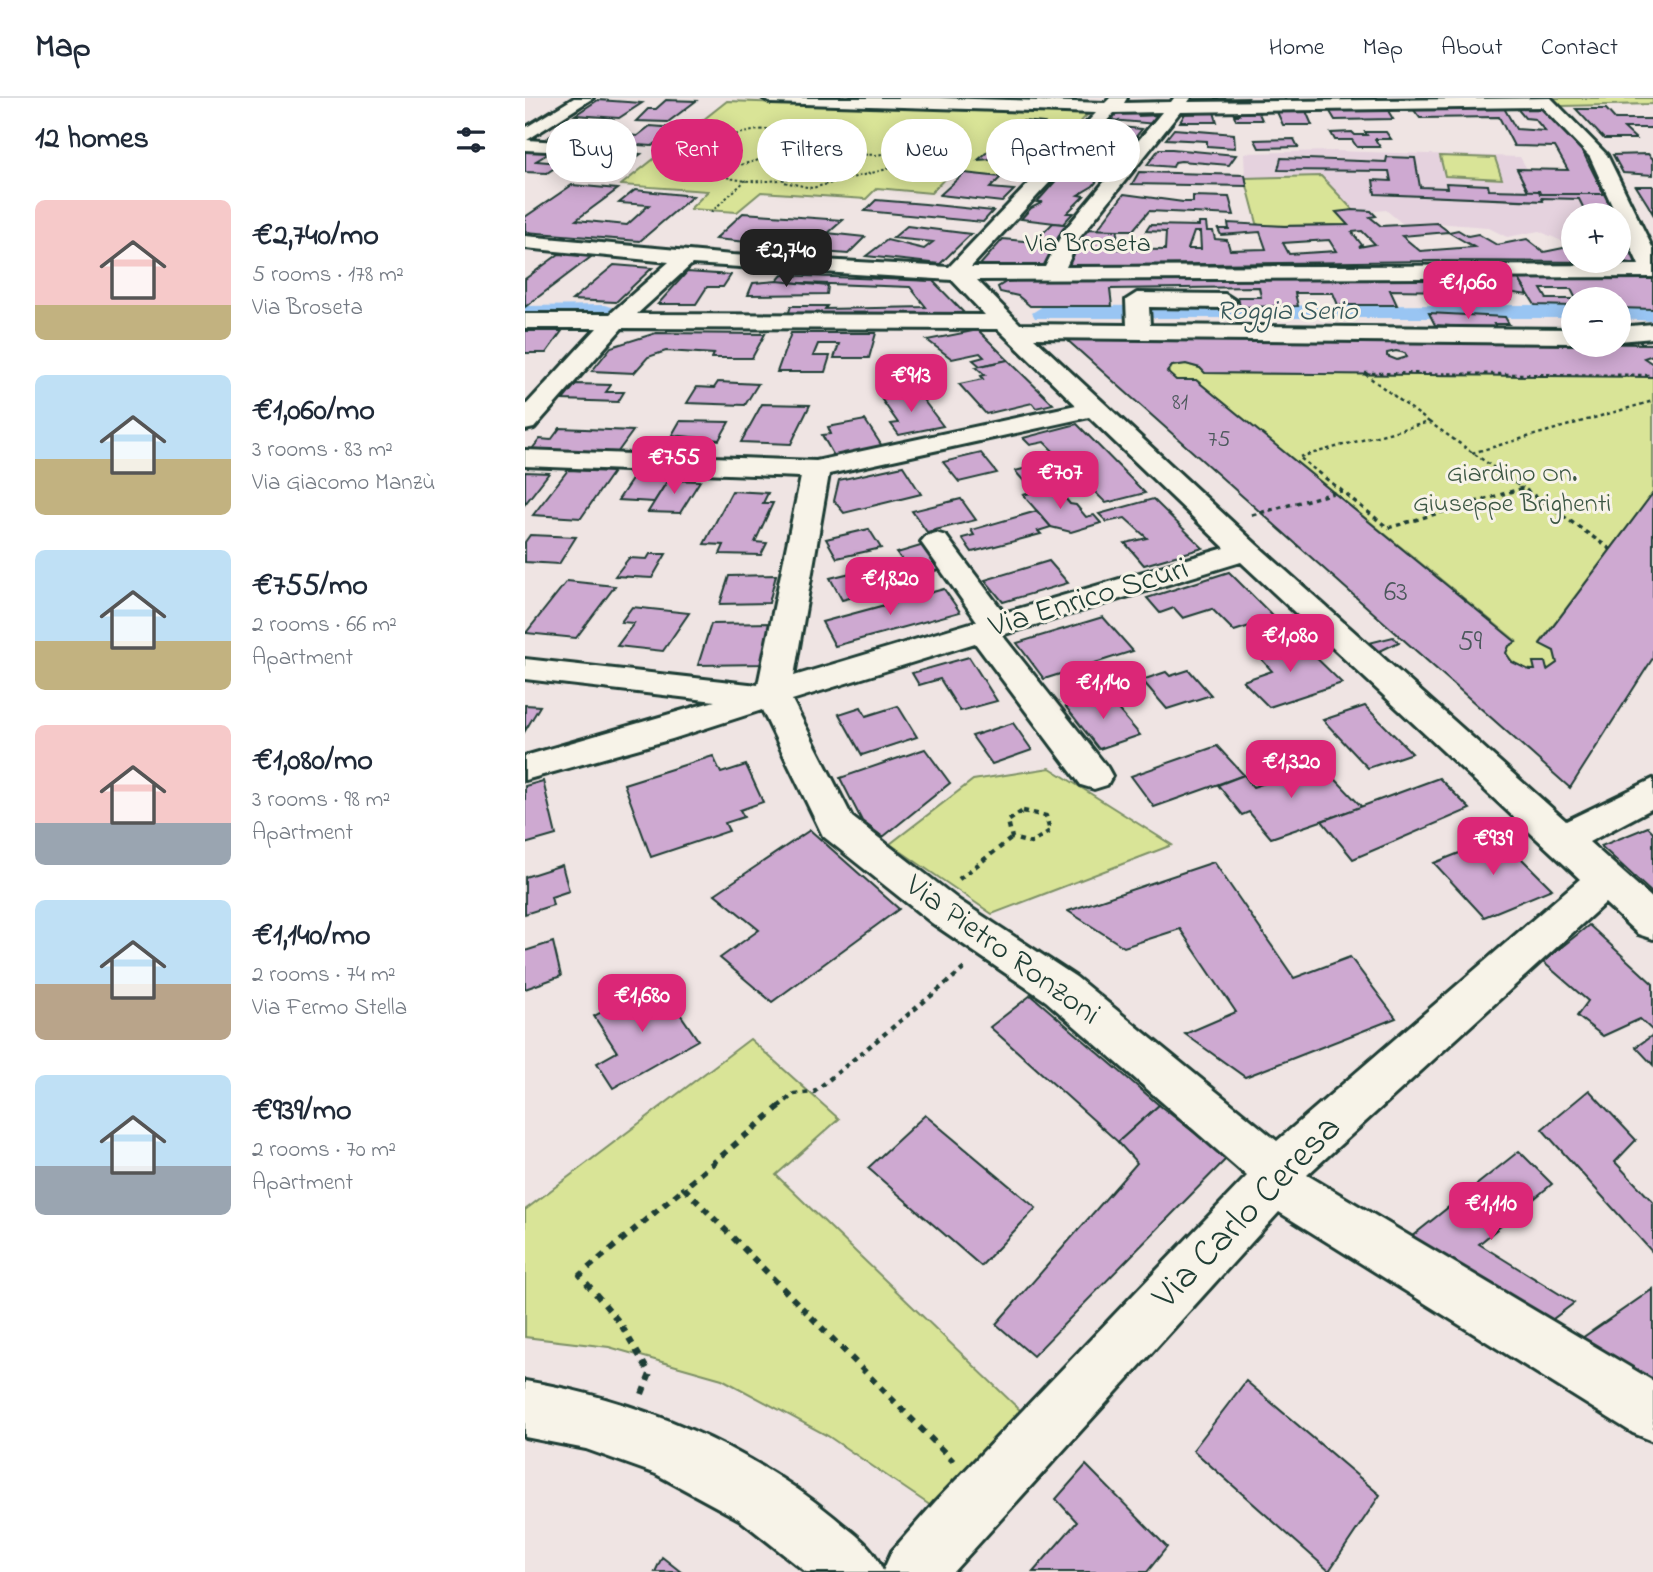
<!DOCTYPE html>
<meta charset="utf-8">
<style>
:root{--surface:#fff;--page:#f2f2f3;--text:#1f2937;--muted:#747a83;--line:#e0e1e3;--accent:#db2777}
body{margin:0;font-family:"Indie Flower",sans-serif;background:var(--page);color:var(--text);height:100vh;display:flex;flex-direction:column;font-size:26px;white-space:nowrap}
*{box-sizing:border-box;margin:0}
p{font-size:23px;color:var(--muted)}
.icon{flex:none;width:38px;height:38px;fill:none;stroke:currentColor;stroke-width:2;stroke-linecap:round;stroke-linejoin:round}
.map{position:relative;flex:1;overflow:hidden}
.details{display:flex;flex-direction:column;background:var(--surface);width:525px}
.details>*{flex:none}
.guide{position:absolute;left:21px;top:21px;width:665px;height:63px;display:flex;gap:14px}
.fabs{position:absolute;left:1036px;top:105px;display:grid;gap:14px}
.fabs a{display:grid;place-items:center;width:70px;height:70px;border-radius:50%;background:var(--surface);box-shadow:0 4px 18px #0003;font-size:35px}
.price{position:absolute;translate:-50% -60px;padding:0 16px;border-radius:14px;background:var(--accent);color:#fff;font-size:23px;line-height:46px;filter:drop-shadow(0 2px 4px #0008)}
.price::after{content:'';position:absolute;left:50%;top:42px;width:21px;height:16px;margin-left:-10px;background:inherit;clip-path:polygon(0 0,100% 0,50% 100%)}
.price.active{background:#222;color:#fff}
ul{padding:0;list-style:none}
li{display:flex;align-items:center;gap:21px;height:175px;padding:0 35px}
li span{display:grid;place-items:center;flex:none;width:196px;height:140px;border-radius:10px;color:#555}
li>.icon{margin-inline-start:auto}
span .icon{width:84px;height:84px;fill:#fffc;stroke-width:1}
li b{font-size:30px}
h2{display:flex;justify-content:space-between;align-items:center;height:84px;padding:0 35px;font-size:30px}
.tag{padding:0 24px;border-radius:32px;background:var(--surface);box-shadow:0 4px 18px #0003;font-size:24px;line-height:63px}
.tag.active{background:var(--accent);color:#fff}
header{display:flex;align-items:center;gap:42px;box-sizing:border-box;height:98px;padding:0 35px;background:var(--surface);border-bottom:2px solid var(--line)}
header strong{font-size:33px}
nav{display:flex;gap:38px;margin-inline-start:auto;font-size:24px}
main{display:flex;flex:1;min-height:0}
.map>svg:first-child{display:block}
</style>
<header>
<strong>Map</strong>
<nav><a>Home</a><a>Map</a><a>About</a><a>Contact</a></nav>
</header>
<main>
<section class="details">
<h2>12 homes<svg class="icon" aria-label="filters" viewBox="0 0 24 24"><path d="M4 7h16M4 17h16"/><circle cx="9" cy="7" r="2"/><circle cx="15" cy="17" r="2"/></svg></h2>
<ul>
<li><span style="background:linear-gradient(#f6c9c9 75%,#c2b280 0)"><svg class="icon" aria-label="home" viewBox="0 0 24 24"><path d="M3 11l9-7 9 7M6 9v11h12V9"/></svg></span><div><b>€2,740/mo</b><p>5 rooms · 178 m²</p><p>Via Broseta</p></div></li>
<li><span style="background:linear-gradient(#bfe0f5 60%,#c2b280 0)"><svg class="icon" aria-label="home" viewBox="0 0 24 24"><path d="M3 11l9-7 9 7M6 9v11h12V9"/></svg></span><div><b>€1,060/mo</b><p>3 rooms · 83 m²</p><p>Via Giacomo Manzù</p></div></li>
<li><span style="background:linear-gradient(#bfe0f5 65%,#c2b280 0)"><svg class="icon" aria-label="home" viewBox="0 0 24 24"><path d="M3 11l9-7 9 7M6 9v11h12V9"/></svg></span><div><b>€755/mo</b><p>2 rooms · 66 m²</p><p>Apartment</p></div></li>
<li><span style="background:linear-gradient(#f6c9c9 70%,#9aa5b1 0)"><svg class="icon" aria-label="home" viewBox="0 0 24 24"><path d="M3 11l9-7 9 7M6 9v11h12V9"/></svg></span><div><b>€1,080/mo</b><p>3 rooms · 98 m²</p><p>Apartment</p></div></li>
<li><span style="background:linear-gradient(#bfe0f5 60%,#b9a48a 0)"><svg class="icon" aria-label="home" viewBox="0 0 24 24"><path d="M3 11l9-7 9 7M6 9v11h12V9"/></svg></span><div><b>€1,140/mo</b><p>2 rooms · 74 m²</p><p>Via Fermo Stella</p></div></li>
<li><span style="background:linear-gradient(#bfe0f5 65%,#9aa5b1 0)"><svg class="icon" aria-label="home" viewBox="0 0 24 24"><path d="M3 11l9-7 9 7M6 9v11h12V9"/></svg></span><div><b>€939/mo</b><p>2 rooms · 70 m²</p><p>Apartment</p></div></li>
</ul>
</section>
<div class="map">
<svg width="1128" height="1474" viewBox="0 0 1128 1474">
<rect width="100%" height="100%" fill="#efe4e3"/>
<filter id="ink" filterUnits="userSpaceOnUse"><feTurbulence type="fractalNoise" baseFrequency=".0143" numOctaves="2"/><feDisplacementMap in="SourceGraphic" scale="14" xChannelSelector="R" yChannelSelector="G"/><feConvolveMatrix kernelMatrix="1 2 1 2 8 2 1 2 1" color-interpolation-filters="sRGB"/></filter>
<g filter="url(#ink)">
<polygon fill="#e5d2de" points="810,53 995,59 1002,71 993,71 1045,95 1079,96 1090,117 1048,117 1048,148 1014,133 982,139 962,129 912,125 879,127 861,112 831,115 796,78 720,80 719,55"/>
<g fill="#d9e497" stroke="#7c9066" stroke-width="2">
<polygon points="1023,0 1128,0 1128,6 1037,8 1030,7"/>
<polygon points="202,3 564,15 501,82 426,74 406,95 352,90 341,101 236,94 212,114 165,111 183,93 96,87"/>
<polygon points="915,58 970,60 977,81 920,78"/>
<polygon points="796,78 828,112 823,127 734,128 732,125 720,80"/>
<path d="M661,266l14,4 5,5 448,3v117l-113,150 14,8 3,12 -10,7 -3,-8h-11l2,8c-12,0 -23,-6 -29,-17l3,-7 7,-5 -320,-261h-20l-8,-6 4,-8z"/>
<polygon points="525,670 647,747 467,816 365,746 448,682"/>
<polygon points="225,941 314,1021 251,1077 497,1314 415,1414 303,1338 197,1281 84,1249 0,1239 0,1112"/>
</g>
<g fill="none" stroke-linecap="round" stroke-linejoin="round">
<g fill="#99c5f3" fill-rule="evenodd">
<polygon points="79,207 87,209 90,214 87,219 0,222 0,208"/>
<polygon points="518,208 1048,207 1048,220 510,220 507,215"/>
<polygon points="1094,208 1128,209 1128,223 1094,221"/>
</g>
</g>
<g fill="#cea9d1" stroke="#1f3d34" stroke-width="2" fill-rule="evenodd">
<polygon points="723,0 721,3 677,3 676,1 663,1"/>
<polygon points="73,2 117,5 94,20 50,17"/>
<polygon points="141,2 171,3 143,24 111,23 123,11 131,11"/>
<polygon points="1019,7 1056,50 1079,96 1015,96 1014,93 1003,93 992,71 1043,72 1030,49 989,48 974,19 895,20 888,11 979,10 991,31 1020,33 1010,21 1000,20 990,8"/>
<polygon points="862,11 868,21 810,22 804,12"/>
<polygon points="1051,11 1081,11 1090,21 1128,21 1128,30 1099,30 1111,41 1079,41"/>
<polygon points="594,13 617,15 614,18 638,17 631,26 586,22"/>
<polygon points="733,13 737,22 711,22 709,17 714,17 712,14"/>
<polygon points="781,13 787,27 758,27 752,14"/>
<polygon points="661,14 689,14 692,24 655,24"/>
<polygon points="498,23 519,25 478,60 453,62"/>
<polygon points="48,24 80,26 57,41 24,39"/>
<polygon points="581,27 584,28 617,31 601,51 563,47"/>
<polygon points="125,28 152,30 127,48 83,45 95,36 112,38"/>
<polygon points="649,31 709,36 710,50 682,48 682,43 641,41"/>
<polygon points="827,34 830,37 842,37 840,34 861,34 866,41 850,41 855,49 832,49 827,42 810,42 806,35"/>
<polygon points="769,41 773,49 734,50 730,42"/>
<polygon points="634,51 647,51 711,57 704,67 656,63 650,64 648,69 622,67"/>
<polygon points="0,52 26,54 11,63 37,65 22,75 0,74"/>
<polygon points="81,53 116,56 84,79 47,76"/>
<polygon points="556,54 595,59 588,68 574,67 568,75 578,76 568,88 553,97 559,98 542,115 548,115 538,126 496,121 506,110 518,104 512,104"/>
<polygon points="1123,56 1128,61 1128,77 1098,75 1088,57"/>
<polygon points="862,59 890,60 895,89 922,90 921,85 963,87 964,92 1014,93 1015,96 1079,96 1090,117 1062,117 1054,101 1017,100 1018,103 850,96 848,82 866,83 864,73 753,72 756,60 861,64"/>
<polygon points="614,74 720,77 722,88 607,86"/>
<polygon points="439,75 476,79 465,90 489,92 477,104 415,97"/>
<polygon points="47,87 93,91 51,122 102,127 124,107 94,105 110,92 168,98 115,143 0,134 0,119"/>
<polygon points="1111,88 1128,88 1128,116 1123,107"/>
<polygon points="599,96 658,104 668,104 668,98 704,99 709,117 624,113 608,132 572,132"/>
<polygon points="351,102 400,106 468,113 458,124 340,113"/>
<path d="M828,112l18,1 5,5 -6,1 11,9 56,-3 12,9 9,-2 10,6 10,-2 19,11 30,-6 17,13 29,-6v15l40,1 -181,-1 -370,5 21,-37 35,1 -3,19 50,1 1,-18 -20,-1 4,-6 49,1v-3h7l1,8h6l2,8 12,1 3,10 36,-1 -6,-17 -39,3 -3,-6h11l-1,-6 56,3 64,-1 -12,-13zM837,133l13,13 -16,3 3,-2 -10,-13zM669,134h6l1,17h-13zM923,134l26,15 -54,4 -18,-15zM804,142l7,11 -47,3 -6,-11z"/>
<polygon points="218,115 318,122 286,150 190,141"/>
<polygon points="528,125 547,127 525,169 454,168 478,141 509,144"/>
<polygon points="1094,125 1110,159 1113,166 1093,163"/>
<polygon points="382,128 446,136 415,166 341,158 362,142 399,151 408,144 368,140"/>
<polygon points="302,135 340,139 323,156 283,153"/>
<polygon points="234,145 255,147 247,156 224,155"/>
<polygon points="34,156 66,159 0,209 0,181"/>
<polygon points="89,167 127,170 91,204 47,202"/>
<polygon points="162,174 206,177 198,189 182,189 171,206 133,206"/>
<polygon points="257,177 408,183 445,221 262,220 266,208 302,208 300,211 401,209 385,189 251,184"/>
<polygon points="992,178 1128,179 1128,211 1094,210 1094,201 1051,201 1046,191 1016,191 1022,201 1048,201 1048,208 1010,207"/>
<polygon points="992,178 1003,197 982,194 986,201 980,201 978,197 962,197 964,201 933,201 928,193 865,192 872,207 813,207 808,195 770,195 773,208 715,209 713,199 736,199 734,189 585,191 587,208 505,208 493,198 475,194 473,189 481,184 494,182"/>
<polygon points="252,183 303,188 302,196 223,197 228,185"/>
<polygon points="904,215 980,219 984,226 969,226 972,231 910,227"/>
<polygon points="453,232 483,262 455,268 448,262 459,259 455,255 427,261 402,242"/>
<polygon points="0,233 37,233 21,255 0,255"/>
<polygon points="131,235 240,236 227,260 187,260 189,256 141,253 123,259 109,275 67,273 86,249"/>
<polygon points="266,235 351,235 344,260 309,260 314,246 293,246 288,258 305,258 300,274 252,274"/>
<path d="M541,241l587,5v11l-9,3 9,6v13l-448,-4 -5,-5 -14,-4 -14,2 -5,6 9,8h20l320,262 -7,4 -3,7 6,9 17,8h6l-2,-8h12l2,8 10,-7 -3,-12 -14,-7 113,-151v165l-83,130zM871,253l9,2 2,4 -10,3 -10,-4v-3z"/>
<polygon points="483,262 528,306 511,310 507,305 461,316 434,286 458,281 456,278 460,277 451,269"/>
<polygon points="193,284 233,286 220,307 162,305 172,289 189,290"/>
<polygon points="51,286 86,287 81,294 99,294 93,304 38,302"/>
<polygon points="393,295 418,328 374,337 366,326 373,325 357,302"/>
<polygon points="237,306 285,307 266,346 216,344"/>
<polygon points="340,322 357,348 309,358 297,337 306,336 303,329"/>
<polygon points="155,323 204,324 194,342 147,337"/>
<polygon points="552,326 620,395 581,405 519,344 505,347 498,340"/>
<polygon points="35,330 108,333 92,355 7,351 15,341 26,342"/>
<polygon points="456,355 472,375 434,384 418,364"/>
<polygon points="522,365 529,374 519,377 526,385 504,389 490,373"/>
<polygon points="378,368 396,396 319,415 309,403 314,382"/>
<polygon points="43,372 88,374 56,420 8,417"/>
<polygon points="0,374 24,375 0,406"/>
<polygon points="108,380 143,382 129,404 93,402"/>
<polygon points="143,382 175,383 155,415 123,414"/>
<polygon points="530,388 545,406 551,407 561,419 569,417 576,425 546,434 526,429 498,397"/>
<polygon points="207,393 243,395 238,405 248,405 230,444 242,445 236,457 195,456 199,447 179,446"/>
<polygon points="436,401 451,422 402,434 387,413"/>
<polygon points="628,401 678,450 619,467 600,445 622,440 600,420 582,424 574,416"/>
<polygon points="512,413 526,429 513,433 516,436 447,454 437,440 449,437 446,432"/>
<polygon points="344,431 356,450 312,460 301,441"/>
<polygon points="5,437 51,439 34,466 0,464 0,444"/>
<polygon points="399,447 417,471 389,479 372,455"/>
<polygon points="125,456 141,456 127,480 90,478 104,460 122,461"/>
<polygon points="524,463 543,485 478,504 460,482"/>
<polygon points="346,470 359,491 317,502 305,480"/>
<polygon points="704,474 750,520 709,533 687,511 658,520 649,510 635,515 622,500"/>
<polygon points="251,477 244,505 195,506 204,478"/>
<polygon points="42,483 90,488 51,540 1,535"/>
<polygon points="419,491 435,514 310,548 297,524"/>
<polygon points="107,509 164,515 138,553 92,548 109,525 96,524"/>
<polygon points="578,519 608,553 519,581 492,545"/>
<polygon points="249,525 239,566 173,567 186,526"/>
<polygon points="868,539 874,544 853,554 844,545"/>
<polygon points="771,540 817,585 744,609 718,583 747,573 729,553"/>
<polygon points="444,559 472,603 435,613 415,581 394,587 387,575"/>
<polygon points="664,572 686,597 642,611 617,582 641,574 645,578"/>
<polygon points="580,596 615,637 574,651 541,609"/>
<polygon points="0,607 15,608 0,633"/>
<polygon points="373,608 392,639 337,657 314,616 336,609 341,618"/>
<polygon points="840,608 887,655 843,670 798,622"/>
<polygon points="488,625 507,652 467,666 447,638"/>
<polygon points="692,648 719,677 629,709 606,678"/>
<polygon points="400,651 425,685 358,739 337,723 315,680"/>
<polygon points="188,658 196,675 221,667 238,704 215,712 219,719 200,725 204,733 126,759 99,686"/>
<polygon points="796,666 837,709 746,740 724,714 717,717 693,687 719,677 728,689"/>
<polygon points="914,680 945,711 828,761 797,723"/>
<polygon points="18,683 31,737 0,746 0,688"/>
<polygon points="1123,729 1128,734 1128,796 1076,748"/>
<polygon points="285,732 374,811 247,904 195,860 234,832 190,796"/>
<polygon points="975,739 1027,791 959,819 909,765"/>
<polygon points="689,764 769,880 825,859 871,920 720,979 660,936 711,914 655,831 599,849 543,813"/>
<polygon points="37,767 44,793 26,799 28,807 0,816 0,779"/>
<polygon points="1064,827 1128,886 1128,933 1115,921 1078,938 1052,918 1063,903 1018,864"/>
<polygon points="28,844 36,878 0,891 0,853"/>
<polygon points="133,884 173,942 88,990 72,965 92,954 69,918"/>
<polygon points="506,897 634,1007 593,1044 465,929"/>
<polygon points="1128,937 1128,967 1111,949"/>
<polygon points="1064,992 1111,1042 1090,1064 1128,1104 1128,1155 1017,1031"/>
<polygon points="634,1007 702,1060 508,1258 471,1226 612,1065 593,1044"/>
<polygon points="400,1017 511,1110 456,1168 343,1070"/>
<polygon points="994,1053 1027,1086 954,1146 1049,1205 1016,1230 876,1147"/>
<polygon points="1128,1191 1128,1301 1044,1249"/>
<polygon points="721,1283 855,1397 804,1473 668,1352"/>
<polygon points="561,1367 642,1449 622,1474 508,1474 552,1424 531,1401"/>
<polygon points="137,1459 156,1474 130,1474"/>
</g>
<g fill="none" stroke-linecap="round" stroke-linejoin="round">
<defs>
<g id="minor">
<polygon points="49,0 68,0 2,42 81,47 87,48 90,52 87,56 0,52 0,30"/>
<path d="M238,0h176l166,5 5,-5h17l-3,5 47,-1 3,-4h17l-3,4 363,-4 56,57 46,94v28l-676,3 43,44 107,1 -1,-25 11,-7 88,1 11,7 -11,7 -76,-1 1,18 423,4v14l-539,-5 223,207 309,276 87,-42v29l-64,34 64,57v40l-15,-5 -33,-31 -298,272 346,206v60l-20,-8 -354,-221 -326,360h-147l-67,-53 -83,-45 -70,-25 -61,-12v-56c111,18 222,64 309,136 22,19 38,27 49,54l9,-20 44,-50 311,-325 -201,-175 -114,-78 -109,-87 -61,-126 -90,29 -147,41v-24l190,-55 -190,-22v-20l233,26 43,-208 -276,-11v-16l291,11 260,-56 -78,-76 -376,-1 -88,100 -9,2v-24l72,-78h-72v-14h85l59,-52 -144,-14v-12l207,19 217,12 147,-154 -325,-10zM1017,9l48,50 49,108 -573,2 14,-30 100,-125zM637,14l-99,120 -18,35h-74l143,-154zM167,166l260,16 33,35 -348,-1zM564,319l136,131 -221,65 -58,-77 -10,-3 -10,3 -5,6 56,79 -183,55 35,-202zM716,464l339,317 -303,262 -201,-164 -116,-76 -108,-84 -60,-117 183,-57 106,142 13,4 13,-4 5,-9 -5,-9 -105,-132z"/>
<polygon points="1128,226 1128,240 1094,243 1094,229"/>
</g>
</defs>
<use href="#minor" stroke="#1f3d34" stroke-width="6"/>
<g stroke="#1f3d34" stroke-width="2" stroke-dasharray="2.5 2.5" stroke-linecap="butt">
<path d="M249,30c27,0 49,4 73,17l1,10c-33,27 -120,40 -151,5 11,-24 53,-29 77,-32z"/>
<polyline points="187,74 266,54 351,57 380,52 394,46 390,27"/>
<polyline points="259,80 259,84 287,90 386,65 406,57 427,29"/>
<polyline points="186,114 221,82"/>
</g>
<g stroke="#1f3d34" stroke-width="2.5" stroke-dasharray="3.5 3.5" stroke-linecap="butt">
<polyline points="840,275 1128,277"/>
<polyline points="904,324 978,376"/>
<polyline points="947,355 1128,303"/>
<polyline points="795,376 774,359 904,324 840,276"/>
</g>
<g stroke="#1f3d34" stroke-width="3.5" stroke-dasharray="4.5 4.5" stroke-linecap="butt">
<polyline points="793,374 863,430 998,390 1088,453"/>
<polyline points="975,374 998,390"/>
<polyline points="727,417 816,393"/>
</g>
<g stroke="#1f3d34" stroke-width="4.5" stroke-dasharray="5 5" stroke-linecap="butt">
<polygon points="498,713 521,718 525,733 506,745 487,740 483,723"/>
<polyline points="434,781 487,740"/>
<polyline points="253,1009 269,996 289,994 441,869"/>
</g>
<g stroke="#1f3d34" stroke-width="6" stroke-dasharray="7 7" stroke-linecap="butt">
<polyline points="255,1008 159,1090 428,1363"/>
<polyline points="117,1296 125,1276 95,1225 55,1177 159,1090"/>
</g>
<use href="#minor" fill="#f7f3e8" fill-rule="evenodd"/>
</g>
</g>
<g text-anchor="middle" dominant-baseline="central" stroke-width="6" stroke-linejoin="round" paint-order="stroke">
<g font-size="23" fill="#4b585b">
<text x="655" y="305">81</text>
<text x="694" y="342">75</text>
</g>
<g font-size="26" fill="#1f3d34" stroke="#f7f3e8">
<text x="563" y="147">Via Broseta</text>
</g>
<g font-size="26" fill="#3b5643" stroke="#f7f3e8">
<text x="987" y="377">Giardino On.<tspan x="987" dy="30">Giuseppe Brighenti</tspan></text>
</g>
<g font-size="28" font-style="italic" fill="#37585a" stroke="#f7f3e8">
<text x="762" y="214">Roggia Serio</text>
</g>
<g font-size="28" fill="#4b585b">
<text x="871" y="495">63</text>
<text x="945" y="544">59</text>
</g>
<g font-size="32" fill="#1f3d34" stroke="#f7f3e8">
<text transform="translate(564 501) rotate(-17)">Via Enrico Scuri</text>
<text transform="translate(477 853) rotate(36)">Via Pietro Ronzoni</text>
</g>
<g font-size="38" fill="#1f3d34" stroke="#f7f3e8">
<text transform="translate(723 1115) rotate(-46)">Via Carlo Ceresa</text>
</g>
</g>
</svg>
<div class="fabs">
<a>+</a>
<a>−</a>
</div>
<b class="price active" style="left:261px;top:191px">€2,740</b>
<b class="price" style="left:943px;top:223px">€1,060</b>
<b class="price" style="left:386px;top:316px">€913</b>
<b class="price" style="left:149px;top:398px">€755</b>
<b class="price" style="left:535px;top:413px">€707</b>
<b class="price" style="left:365px;top:519px">€1,820</b>
<b class="price" style="left:765px;top:576px">€1,080</b>
<b class="price" style="left:578px;top:623px">€1,140</b>
<b class="price" style="left:766px;top:702px">€1,320</b>
<b class="price" style="left:968px;top:779px">€939</b>
<b class="price" style="left:117px;top:936px">€1,680</b>
<b class="price" style="left:966px;top:1144px">€1,110</b>
<div class="guide">
<a class="tag">Buy</a>
<a class="tag active">Rent</a>
<a class="tag">Filters</a>
<a class="tag">New</a>
<a class="tag">Apartment</a>
</div>
</div>
</main>
